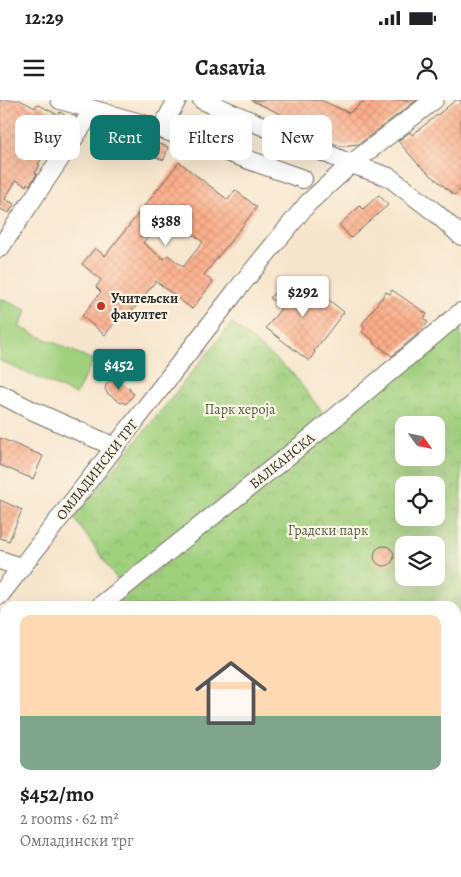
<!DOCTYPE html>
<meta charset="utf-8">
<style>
:root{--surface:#fff;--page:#f2f2f2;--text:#202124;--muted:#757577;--line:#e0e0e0;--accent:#0f766e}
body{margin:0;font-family:Alegreya,serif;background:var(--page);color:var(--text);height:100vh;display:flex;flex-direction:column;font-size:19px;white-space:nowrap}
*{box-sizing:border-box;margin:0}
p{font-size:16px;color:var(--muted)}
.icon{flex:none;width:28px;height:28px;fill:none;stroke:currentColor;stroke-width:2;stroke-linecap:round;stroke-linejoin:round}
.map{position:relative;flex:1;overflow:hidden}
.drawer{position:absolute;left:0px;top:501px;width:461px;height:276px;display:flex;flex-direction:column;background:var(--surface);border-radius:15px 15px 0 0;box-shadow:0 5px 20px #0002}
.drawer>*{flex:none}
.banner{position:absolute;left:15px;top:15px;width:431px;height:45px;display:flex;gap:10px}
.needle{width:32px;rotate:123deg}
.tools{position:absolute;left:395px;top:316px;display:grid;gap:10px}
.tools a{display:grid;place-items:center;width:50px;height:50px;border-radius:10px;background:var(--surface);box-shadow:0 5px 20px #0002;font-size:25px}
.price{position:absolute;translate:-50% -42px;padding:0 11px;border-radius:5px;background:#fff;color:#222;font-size:16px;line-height:32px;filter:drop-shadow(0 1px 2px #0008)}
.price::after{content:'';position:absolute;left:50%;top:30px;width:15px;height:11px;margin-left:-8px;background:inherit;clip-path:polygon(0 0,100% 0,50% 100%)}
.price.on{background:var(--accent);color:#fff}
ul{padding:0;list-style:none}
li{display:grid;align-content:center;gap:10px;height:265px;padding:0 20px}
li+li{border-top:1px solid var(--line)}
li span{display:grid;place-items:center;height:155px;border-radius:10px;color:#555}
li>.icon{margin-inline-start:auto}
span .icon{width:90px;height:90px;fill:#fffc;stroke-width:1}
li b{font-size:21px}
.tag{padding:0 18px;border-radius:10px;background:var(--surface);box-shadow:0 5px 20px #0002;font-size:18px;line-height:45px}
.tag.on{background:var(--accent);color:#fff}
.status{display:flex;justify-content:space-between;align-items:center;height:35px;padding:0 25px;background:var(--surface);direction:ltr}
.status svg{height:14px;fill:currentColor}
header{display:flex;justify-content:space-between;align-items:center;height:65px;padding:0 20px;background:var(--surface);font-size:22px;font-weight:700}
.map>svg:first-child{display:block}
</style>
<div class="status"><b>12:29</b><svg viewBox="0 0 49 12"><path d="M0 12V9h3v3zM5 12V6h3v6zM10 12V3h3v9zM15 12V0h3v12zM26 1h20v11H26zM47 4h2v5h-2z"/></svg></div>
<header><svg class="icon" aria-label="menu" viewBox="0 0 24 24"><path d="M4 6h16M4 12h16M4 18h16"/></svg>Casavia<svg class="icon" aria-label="person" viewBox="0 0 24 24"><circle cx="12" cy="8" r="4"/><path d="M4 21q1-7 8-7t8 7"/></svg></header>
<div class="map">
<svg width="461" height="777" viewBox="0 0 461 777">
<defs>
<pattern id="park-crowns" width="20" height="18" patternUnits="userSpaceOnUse" patternTransform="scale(1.25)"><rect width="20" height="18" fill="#a0d07e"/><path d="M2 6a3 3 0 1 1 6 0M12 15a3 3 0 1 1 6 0" fill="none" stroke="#8ab36d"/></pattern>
<pattern id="building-cross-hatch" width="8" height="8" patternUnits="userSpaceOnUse" patternTransform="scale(1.25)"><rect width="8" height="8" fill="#fcaf8c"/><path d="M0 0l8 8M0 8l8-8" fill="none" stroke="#d89779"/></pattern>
</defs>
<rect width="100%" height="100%" fill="#fcf5e5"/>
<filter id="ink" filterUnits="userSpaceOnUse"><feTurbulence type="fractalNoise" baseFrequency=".02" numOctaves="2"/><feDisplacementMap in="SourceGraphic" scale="10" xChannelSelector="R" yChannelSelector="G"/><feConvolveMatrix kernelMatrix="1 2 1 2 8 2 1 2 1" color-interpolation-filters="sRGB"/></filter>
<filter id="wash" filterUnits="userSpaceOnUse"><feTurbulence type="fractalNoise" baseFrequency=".0096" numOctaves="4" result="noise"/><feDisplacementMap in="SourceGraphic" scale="20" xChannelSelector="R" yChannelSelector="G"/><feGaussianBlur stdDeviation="1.12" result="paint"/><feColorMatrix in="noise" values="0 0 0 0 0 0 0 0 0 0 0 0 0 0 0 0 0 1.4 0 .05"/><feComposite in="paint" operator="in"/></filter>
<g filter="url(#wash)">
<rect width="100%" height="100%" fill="#f7e6ce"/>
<g fill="#a0d07e" stroke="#667e54">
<polygon points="0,198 27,210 19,227 93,260 76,295 0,261"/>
<polygon points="5,598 5,759 0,749 0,603"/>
<polygon points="226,772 228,777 14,777 12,773"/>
<polygon points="345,772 393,773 395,777 334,777"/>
</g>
<g fill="url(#park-crowns)" stroke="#667e54" fill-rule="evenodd">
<polygon points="232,223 292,273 326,317 119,482 74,418"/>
<path d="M461,224v502l-5,1v-221h-343zM404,325h32v33h-32zM404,385h32v33h-32zM404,445h32v33h-32z"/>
<polygon points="233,773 319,773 306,777 235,777"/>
</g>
<g id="blocks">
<g fill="url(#building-cross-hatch)" fill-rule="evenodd">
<polygon points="0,0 20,0 35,8 37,4 58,15 60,12 70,19 72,15 76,16 53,50 49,48 38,64 40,65 35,73 37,74 30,85 27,83 26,86 16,80 5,99 14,104 9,113 0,109"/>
<polygon points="251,0 321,0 349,13 365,0 417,0 359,44 348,45 348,46 340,46 312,34 314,30"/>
<polygon points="456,0 461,0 461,89 454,95 418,64 398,41 410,32 412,35"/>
<polygon points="127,33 168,47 164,60 122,46"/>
<path d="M179,62l49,38 7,-10 22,17 -53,68 9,7 -21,27 -36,-28 -27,34 -5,-4 -19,24 -23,-19 19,-24 -5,-5 5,-7 -19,-16 13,-16 10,8zM167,113l36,29 -20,25 -15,-12 -4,4 -21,-16z"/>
<polygon points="379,95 388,105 351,138 339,125 360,106 363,109"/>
<polygon points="285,179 293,186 295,182 303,188 307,183 344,212 314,251 315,252 309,261 266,228 282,207 270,198"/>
<polygon points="392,190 427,214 424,219 428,222 420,232 392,256 373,242 373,240 362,232 365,227 362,224 386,192 390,194"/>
<polygon points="111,280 116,280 130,289 130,291 134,294 126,304 123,302 121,303 107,293 105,289 106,284"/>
<polygon points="0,338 43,356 33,379 0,365"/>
<polygon points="0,400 22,410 9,441 0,438"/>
<circle cx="384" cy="456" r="10"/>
</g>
</g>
</g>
<g filter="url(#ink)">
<use href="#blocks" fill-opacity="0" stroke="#726c64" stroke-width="1"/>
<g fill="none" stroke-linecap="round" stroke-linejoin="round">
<defs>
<g id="minor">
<polyline points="60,0 161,29 177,0"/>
<polyline points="202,0 351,64 389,77 436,113 461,136"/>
<polyline points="161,29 303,79"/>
<polyline points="0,148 93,10"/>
<polyline points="0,294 29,309 115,347"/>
<polyline points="0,460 20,467"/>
<polyline points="0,495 236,191 308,103 351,64 434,0"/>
<polyline points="100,506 313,336 461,212"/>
<polyline points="0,585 5,581"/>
</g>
</defs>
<use href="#minor" stroke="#726c64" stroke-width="20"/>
<use href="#minor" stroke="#fff" stroke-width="18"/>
</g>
</g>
<circle fill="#c8321e" stroke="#fcf5e5" stroke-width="2" cx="101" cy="206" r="5"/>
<g text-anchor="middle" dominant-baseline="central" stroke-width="4.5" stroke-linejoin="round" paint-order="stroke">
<g font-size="14" font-weight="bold" fill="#2b2b2b" stroke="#fcf5e5" text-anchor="start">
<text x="111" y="198">Учитељски<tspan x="111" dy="16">факултет</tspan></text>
</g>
<g font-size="14" fill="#4e5d44" stroke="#fcf5e5">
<text x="240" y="309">Парк хероја</text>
<text x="328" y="430">Градски парк</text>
</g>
<g font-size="14" fill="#2b2b2b" stroke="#fcf5e5">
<text transform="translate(282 361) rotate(-39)">БАЛКАНСКА</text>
<text transform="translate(97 370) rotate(-52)">ОМЛАДИНСКИ ТРГ</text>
</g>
</g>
</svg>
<div class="tools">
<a><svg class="needle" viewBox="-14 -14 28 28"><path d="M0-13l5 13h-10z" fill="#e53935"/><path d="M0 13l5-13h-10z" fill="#757577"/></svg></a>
<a><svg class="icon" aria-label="locate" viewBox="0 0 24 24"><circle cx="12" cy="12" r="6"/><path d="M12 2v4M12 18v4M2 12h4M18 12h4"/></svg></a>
<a><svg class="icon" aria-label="layers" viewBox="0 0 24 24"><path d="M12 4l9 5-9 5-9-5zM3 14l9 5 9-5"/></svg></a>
</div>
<b class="price" style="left:166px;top:147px">$388</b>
<b class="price" style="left:303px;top:218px">$292</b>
<b class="price on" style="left:119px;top:291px">$452</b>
<div class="banner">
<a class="tag">Buy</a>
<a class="tag on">Rent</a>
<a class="tag">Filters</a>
<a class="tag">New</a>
</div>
<section class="drawer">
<ul>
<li><span style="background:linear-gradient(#ffd9b3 65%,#7fa58c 0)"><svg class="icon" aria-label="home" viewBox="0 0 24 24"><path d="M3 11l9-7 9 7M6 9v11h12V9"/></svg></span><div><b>$452/mo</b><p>2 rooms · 62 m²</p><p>Омладински трг</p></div></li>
</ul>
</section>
</div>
